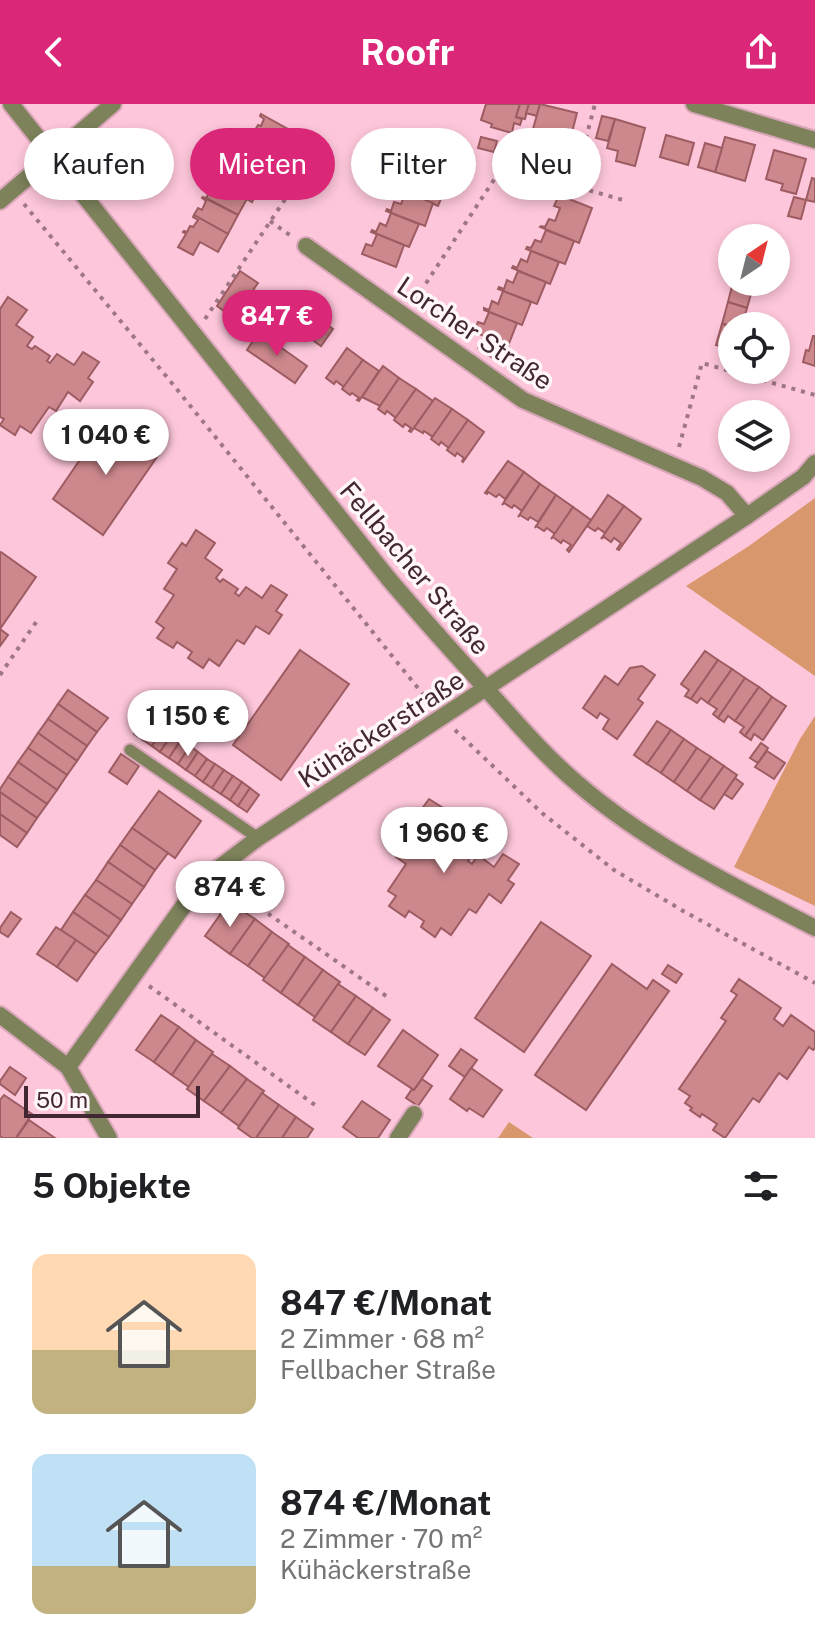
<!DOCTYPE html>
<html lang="de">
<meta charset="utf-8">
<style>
:root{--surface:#fff;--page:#f6f6f6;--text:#202124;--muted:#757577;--accent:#db2777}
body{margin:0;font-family:"Public Sans",sans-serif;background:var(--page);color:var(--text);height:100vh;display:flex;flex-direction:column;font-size:30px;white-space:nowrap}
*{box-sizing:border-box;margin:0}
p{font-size:26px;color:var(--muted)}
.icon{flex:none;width:44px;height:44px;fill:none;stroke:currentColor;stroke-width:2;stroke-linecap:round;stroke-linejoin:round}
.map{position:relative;height:1034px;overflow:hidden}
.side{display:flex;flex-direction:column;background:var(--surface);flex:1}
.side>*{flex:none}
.guide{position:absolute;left:24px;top:24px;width:768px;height:72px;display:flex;gap:16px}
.needle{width:52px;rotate:35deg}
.buttons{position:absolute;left:718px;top:120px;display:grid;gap:16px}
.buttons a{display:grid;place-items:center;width:72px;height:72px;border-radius:50%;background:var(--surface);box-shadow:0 4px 12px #0003;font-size:40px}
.scale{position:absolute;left:24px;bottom:20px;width:176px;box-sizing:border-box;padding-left:8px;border:4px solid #422732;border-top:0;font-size:22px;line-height:28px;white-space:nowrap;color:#422732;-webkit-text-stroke:6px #fef6f9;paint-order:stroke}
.price{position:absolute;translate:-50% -68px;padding:0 18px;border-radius:28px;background:#fff;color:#222;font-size:26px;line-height:52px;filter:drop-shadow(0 2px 4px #0008)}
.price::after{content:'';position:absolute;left:50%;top:48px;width:24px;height:18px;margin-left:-12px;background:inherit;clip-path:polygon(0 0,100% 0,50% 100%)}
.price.active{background:var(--accent);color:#fff}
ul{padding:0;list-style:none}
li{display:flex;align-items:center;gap:24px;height:200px;padding:0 32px}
li span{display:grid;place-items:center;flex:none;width:224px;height:160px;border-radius:16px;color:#555}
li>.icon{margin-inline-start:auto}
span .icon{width:96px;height:96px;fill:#fffc;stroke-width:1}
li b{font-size:34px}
h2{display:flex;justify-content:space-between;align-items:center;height:96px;padding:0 32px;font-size:34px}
.pill{padding:0 28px;border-radius:36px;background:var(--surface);box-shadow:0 4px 12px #0003;font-size:28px;line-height:72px}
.pill.active{background:var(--accent);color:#fff}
header{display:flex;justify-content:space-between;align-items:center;height:104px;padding:0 32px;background:var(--accent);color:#fff;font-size:36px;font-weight:700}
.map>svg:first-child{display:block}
</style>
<header><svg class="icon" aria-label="back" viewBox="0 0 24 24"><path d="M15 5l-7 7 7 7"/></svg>Roofr<svg class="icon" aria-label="share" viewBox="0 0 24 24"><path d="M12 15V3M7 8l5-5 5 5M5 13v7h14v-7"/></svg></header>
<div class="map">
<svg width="815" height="1034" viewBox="0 0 815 1034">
<rect width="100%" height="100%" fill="#fdc6da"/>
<g fill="#d8976c">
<polygon points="815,394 815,572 686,482 749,442"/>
<polygon points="815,612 815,802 734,763 800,635"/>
<polygon points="509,1018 533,1034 498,1034"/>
</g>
<g fill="#cd888d" stroke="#9d5c62" stroke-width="2">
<polygon points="486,0 520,0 516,13 522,15 520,21 514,19 512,29 491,23 492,20 481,16"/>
<polygon points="520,0 529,0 525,15 516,13"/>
<polygon points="529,0 540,0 537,12 526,9"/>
<polygon points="540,0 577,9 569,40 548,34 547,37 531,32"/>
<polygon points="261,10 295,29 286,46 254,28 258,21 261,22 264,15 260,12"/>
<polygon points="602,12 615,15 608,37 596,34"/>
<polygon points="615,15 645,24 635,62 616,57 618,47 607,44"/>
<polygon points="251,27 286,46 276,64 243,46 247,38 251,40 256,32 250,28"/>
<polygon points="666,31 694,39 688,61 660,53"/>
<polygon points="481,33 497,37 494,48 478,44"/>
<polygon points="725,33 755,41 745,77 715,68"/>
<polygon points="705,39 722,44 715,68 698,63"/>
<polygon points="237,43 271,62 261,80 229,63 234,54 237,56 241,48 236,46"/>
<polygon points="774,46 806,55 796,90 781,86 783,80 766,75"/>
<polygon points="226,61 261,80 252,98 219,79 224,71 227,73 231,66 226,63"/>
<polygon points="414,65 448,78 438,102 400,86 401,84 405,86 408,77 415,80 419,69 414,67"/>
<polygon points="812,74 815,75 815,98 806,96"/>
<polygon points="213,76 247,95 238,111 206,94 210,87 213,88 216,81 212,78"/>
<polygon points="406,88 433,99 425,122 386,107 387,105 391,107 394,98 401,100"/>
<polygon points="559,91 592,104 579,139 540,123 541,122 545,123 549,115 555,117 560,104 554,102"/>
<polygon points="203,93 238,111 228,130 194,111 198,104 202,106 206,97 202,94"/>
<polygon points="794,93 806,96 801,115 788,112"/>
<polygon points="391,109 419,120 409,143 371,128 372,126 376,128 380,119 386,122"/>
<polygon points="194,111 228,130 218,148 200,138 193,151 178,143 186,130 183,128 184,127 187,128 190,122 193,123 198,116 193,113"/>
<polygon points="546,126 574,137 565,160 526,145 527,143 531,144 535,136 541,138"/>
<polygon points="377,130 404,141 396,163 362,150 366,140 372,142"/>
<polygon points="531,147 559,158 550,180 512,164 513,162 517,164 521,155 527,158"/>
<polygon points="240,167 258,179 234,214 217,202"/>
<polygon points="518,167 546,178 537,200 498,185 499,183 504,185 507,176 513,179"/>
<polygon points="733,178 753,183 747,204 728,198"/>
<polygon points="503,187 531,198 522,221 484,206 484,204 489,206 492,197 498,200"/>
<polygon points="8,193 27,206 16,221 33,233 27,242 32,245 35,242 50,252 47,257 50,259 57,250 74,261 83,248 99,258 88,274 93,278 80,297 68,288 56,307 49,303 31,329 20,322 15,331 0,321 4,315 0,313 0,205"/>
<polygon points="292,196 333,225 321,242 280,213"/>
<polygon points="728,198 747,204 742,222 732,222 722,220"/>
<polygon points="489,208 517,219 508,242 474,228 478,218 484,220"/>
<polygon points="722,220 732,222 732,246 716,241"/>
<polygon points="259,228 307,262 295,279 247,246"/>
<polygon points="813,232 815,232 815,262 803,258 806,246 809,247"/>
<polygon points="486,233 508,242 497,257 478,244"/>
<polygon points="347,244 363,256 344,283 336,277 334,280 326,274"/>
<polygon points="363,256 379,267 359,297 357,296 359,294 352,289 350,291 342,285"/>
<polygon points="383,262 399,274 380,302 362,293"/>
<polygon points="399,274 416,285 396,314 387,307 385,310 378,305"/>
<polygon points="416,285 433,297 411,328 409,327 411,324 405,320 403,323 394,316"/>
<polygon points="435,294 452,305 433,333 424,327 423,329 414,324"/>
<polygon points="452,305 468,316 449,344 441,338 439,341 431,335"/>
<polygon points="108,315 159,350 103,431 53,395"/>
<polygon points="468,316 484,328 463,358 462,357 464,354 457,349 455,352 447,346"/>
<polygon points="508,357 524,368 505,395 499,390 496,393 488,388 487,390 485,389"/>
<polygon points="524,368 540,380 522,407 514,401 512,404 504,399 502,401"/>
<polygon points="540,380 556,391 538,418 530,413 528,416 520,411 518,413"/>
<polygon points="556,391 573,403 555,430 547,424 544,427 536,422 535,424"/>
<polygon points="608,391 624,402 605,429 598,424 595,427 587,422"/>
<polygon points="624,402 641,415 619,446 617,445 621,439 614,434 611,438 604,433 601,435"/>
<polygon points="573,403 591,416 569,448 567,446 571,441 563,436 561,439 553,433 551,435"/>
<polygon points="196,426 215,439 205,454 222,466 216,474 220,478 223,475 238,485 235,489 239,492 246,483 262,494 271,481 287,491 276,507 282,511 269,530 256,522 244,540 237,536 219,562 209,555 203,564 188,554 192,548 177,538 173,544 157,534 164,524 156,518 174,491 164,485 177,465 168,459 182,439 186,442"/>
<polygon points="1,448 36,473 0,525 0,449"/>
<polygon points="0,525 8,531 0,542"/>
<polygon points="300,546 349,580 281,676 233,641"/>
<polygon points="705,547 718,556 691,595 685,592 689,586 681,580"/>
<polygon points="718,556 732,565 708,599 701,594 697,599 691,595"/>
<polygon points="642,562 655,571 638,595 643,599 617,635 603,625 609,615 600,609 597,614 583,604 605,572 618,581 630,564"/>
<polygon points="732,565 745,574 718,614 713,610 717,605 708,599"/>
<polygon points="745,574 759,583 735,617 728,612 724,618 718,614"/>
<polygon points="759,583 772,593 745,632 740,628 744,623 735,617"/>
<polygon points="68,586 108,614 97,628 58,600"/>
<polygon points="772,593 786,602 763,636 754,630 751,636 745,632"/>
<polygon points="58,600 97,628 87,642 48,615"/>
<polygon points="146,612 155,619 143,636 134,630"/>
<polygon points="48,615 87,642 77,657 38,629"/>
<polygon points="657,617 671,626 647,660 634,651"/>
<polygon points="155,619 164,624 152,642 143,636"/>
<polygon points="164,624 172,630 160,648 152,642"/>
<polygon points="671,626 684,635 661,669 647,660"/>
<polygon points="38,629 77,657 67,671 28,644"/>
<polygon points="172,630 181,636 169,654 160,648"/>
<polygon points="684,635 697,644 674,678 661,669"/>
<polygon points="181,636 190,642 178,660 169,654"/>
<polygon points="761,639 768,644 758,659 750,654"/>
<polygon points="190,642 198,648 186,666 178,660"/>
<polygon points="28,644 67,671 57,686 18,658"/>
<polygon points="697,644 711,653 687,687 674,678"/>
<polygon points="767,647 785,659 774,675 755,663"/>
<polygon points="198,648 207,655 195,672 186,666"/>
<polygon points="121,650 139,662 127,680 109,668"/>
<polygon points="711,653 724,662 700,696 687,687"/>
<polygon points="207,655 215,660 203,678 195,672"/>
<polygon points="18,658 57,686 47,700 8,673"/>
<polygon points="215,660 224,666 212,684 203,678"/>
<polygon points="724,662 737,671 714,705 700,696"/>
<polygon points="224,666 233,672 221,690 212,684"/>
<polygon points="233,672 242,678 230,696 221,690"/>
<polygon points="8,673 47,700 37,714 0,688 0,685"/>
<polygon points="735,674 743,680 732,695 724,690"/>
<polygon points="242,678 250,684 238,702 230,696"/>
<polygon points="250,684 259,691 247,708 238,702"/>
<polygon points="159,687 201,717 175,754 132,724"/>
<polygon points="0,688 37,714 27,729 0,710"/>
<polygon points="429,695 448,707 437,723 454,735 448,744 452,747 455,744 470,754 468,757 472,760 478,751 494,763 503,750 519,760 508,776 514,780 501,799 489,790 476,809 469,805 451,831 441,824 435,833 421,823 424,817 409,807 405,813 389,802 396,792 388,787 406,760 396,753 409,734 401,728 414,708 418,710"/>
<polygon points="0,710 27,729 17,743 0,731"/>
<polygon points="132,724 168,749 155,766 120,741"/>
<polygon points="120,741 155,766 144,783 108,758"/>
<polygon points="108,758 144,783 132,800 96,776"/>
<polygon points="96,776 132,800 121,816 85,791"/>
<polygon points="85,791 121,816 109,833 73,808"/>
<polygon points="237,803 255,815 230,850 205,832 222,808 232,810"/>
<polygon points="11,808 21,815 8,833 0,828 0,824"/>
<polygon points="73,808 109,833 96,850 61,826"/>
<polygon points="255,815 272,828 248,862 230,850"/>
<polygon points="541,818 591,852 524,948 475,914"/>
<polygon points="56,823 76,836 57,863 37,850"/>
<polygon points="272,828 289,840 265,874 248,862"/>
<polygon points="76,836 96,850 77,877 57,863"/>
<polygon points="288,841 305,853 281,889 263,876"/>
<polygon points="305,853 323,866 298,901 281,889"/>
<polygon points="612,860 647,885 653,876 669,887 586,1006 535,971"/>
<polygon points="668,861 682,870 676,879 662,870"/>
<polygon points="323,866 340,878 315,913 298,901"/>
<polygon points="739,875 781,904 774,915 783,922 791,911 815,928 815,944 813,946 809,943 787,975 779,969 759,998 753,994 725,1034 713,1026 717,1020 702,1010 700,1013 690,1006 692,1004 685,999 690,992 679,985 726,917 721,914 737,891 731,887"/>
<polygon points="338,880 356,892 331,928 313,916"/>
<polygon points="356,892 373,904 348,940 331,928"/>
<polygon points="373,904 390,916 365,951 348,940"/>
<polygon points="161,911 179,923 154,958 136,946"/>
<polygon points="179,923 196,936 172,971 154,958"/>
<polygon points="403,926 438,951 414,986 378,962"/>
<polygon points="196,936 213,948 189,983 172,971"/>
<polygon points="461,945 477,956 465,973 449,962"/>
<polygon points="212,950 230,962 204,997 187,985"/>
<polygon points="230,962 247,975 221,1009 204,997"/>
<polygon points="10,963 26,974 15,991 0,980 0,977"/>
<polygon points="471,964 502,986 483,1013 469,1004 467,1007 450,995"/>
<polygon points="247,975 264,987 239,1022 221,1009"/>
<polygon points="422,975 432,982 418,1002 406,994 412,985 414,986"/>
<polygon points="262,989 279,1001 256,1034 252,1034 238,1024"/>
<polygon points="4,991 32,1010 16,1034 3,1034 0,1032 0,996"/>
<polygon points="362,997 390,1016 378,1034 358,1034 343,1023"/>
<polygon points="279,1001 296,1013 282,1034 256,1034"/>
<polygon points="296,1013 313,1025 307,1034 282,1034"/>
<polygon points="29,1016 55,1034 16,1034"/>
</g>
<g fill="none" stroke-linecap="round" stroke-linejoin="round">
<defs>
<polyline id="service" points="130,646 258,734"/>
<g id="minor">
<path d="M11,0l377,474c33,39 67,76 101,114 28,31 56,64 88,91 70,61 157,103 238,145"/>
<polyline points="694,0 815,36"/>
<polyline points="0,97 113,0"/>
<polyline points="306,142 523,296 702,374 727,389 747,412"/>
<polyline points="0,911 68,963 109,1034"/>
<polyline points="68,963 190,793 216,766 258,734 747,412 803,373 815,359"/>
<polyline points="398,1034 414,1010"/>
</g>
</defs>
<use href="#service" stroke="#d8a6b8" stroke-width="15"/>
<use href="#minor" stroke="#d8a6b8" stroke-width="20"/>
<g stroke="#9f7686" stroke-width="4" stroke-dasharray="4 6" stroke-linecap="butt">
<polyline points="573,83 595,0"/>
<polyline points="24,100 171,278 430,599"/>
<polyline points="270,117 291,132"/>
<polyline points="415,196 503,62 623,96"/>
<polyline points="205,215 306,64"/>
<polyline points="679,343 702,259 815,291"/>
<polyline points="0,571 39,514"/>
<polyline points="455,626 542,709 614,766 685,808 815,879"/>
<polyline points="227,781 389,894"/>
<polyline points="149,882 315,1001"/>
</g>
<use href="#service" stroke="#7d825b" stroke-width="11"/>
<use href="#minor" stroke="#7d825b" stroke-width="16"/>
</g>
<g text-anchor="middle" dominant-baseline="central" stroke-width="7" stroke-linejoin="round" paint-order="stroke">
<g font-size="26" fill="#422732" stroke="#fef6f9">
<text transform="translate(475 229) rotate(34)">Lorcher Straße</text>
<text transform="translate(415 464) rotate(50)">Fellbacher Straße</text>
<text transform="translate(381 625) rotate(-33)">Kühäckerstraße</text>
</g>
</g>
</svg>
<div class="buttons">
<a><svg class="needle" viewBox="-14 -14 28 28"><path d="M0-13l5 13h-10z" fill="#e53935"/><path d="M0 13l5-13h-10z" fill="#757577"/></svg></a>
<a><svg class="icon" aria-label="locate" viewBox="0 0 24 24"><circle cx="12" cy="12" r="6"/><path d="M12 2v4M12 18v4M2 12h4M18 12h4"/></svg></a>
<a><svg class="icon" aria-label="layers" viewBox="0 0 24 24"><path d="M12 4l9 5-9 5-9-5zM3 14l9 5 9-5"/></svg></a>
</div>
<div class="scale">50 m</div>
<b class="price active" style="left:277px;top:254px">847 €</b>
<b class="price" style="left:106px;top:373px">1 040 €</b>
<b class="price" style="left:188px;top:654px">1 150 €</b>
<b class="price" style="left:444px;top:771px">1 960 €</b>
<b class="price" style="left:230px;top:825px">874 €</b>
<div class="guide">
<a class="pill">Kaufen</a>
<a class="pill active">Mieten</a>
<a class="pill">Filter</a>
<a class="pill">Neu</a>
</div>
</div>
<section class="side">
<h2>5 Objekte<svg class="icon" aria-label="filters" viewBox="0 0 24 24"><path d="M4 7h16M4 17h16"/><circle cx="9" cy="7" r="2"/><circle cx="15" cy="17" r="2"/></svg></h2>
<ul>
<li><span style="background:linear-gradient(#ffd9b3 60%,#c2b280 0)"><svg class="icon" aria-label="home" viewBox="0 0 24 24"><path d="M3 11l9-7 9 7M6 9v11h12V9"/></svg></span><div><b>847 €/Monat</b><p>2 Zimmer · 68 m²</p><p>Fellbacher Straße</p></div></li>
<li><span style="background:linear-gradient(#bfe0f5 70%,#c2b280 0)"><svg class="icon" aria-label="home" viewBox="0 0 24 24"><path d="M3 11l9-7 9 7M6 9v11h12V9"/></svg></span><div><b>874 €/Monat</b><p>2 Zimmer · 70 m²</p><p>Kühäckerstraße</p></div></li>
</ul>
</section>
